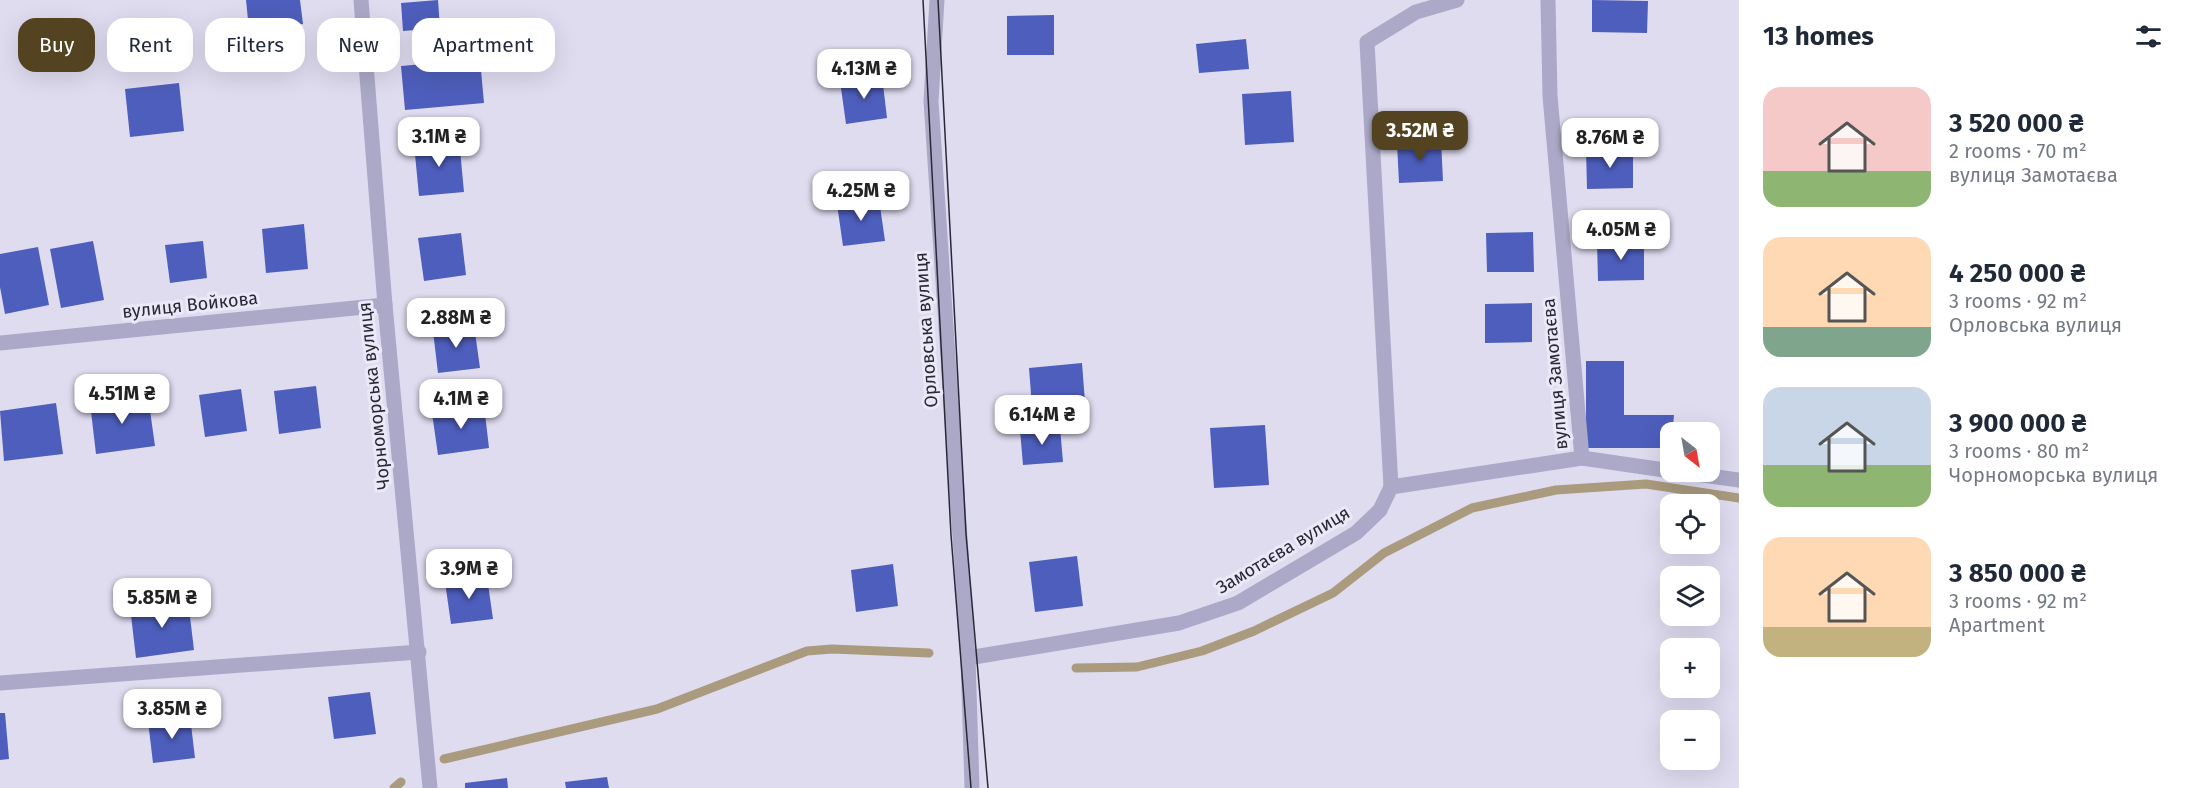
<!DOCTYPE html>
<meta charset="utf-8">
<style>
:root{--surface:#fff;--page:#f2f2f3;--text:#1f2937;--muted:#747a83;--accent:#534321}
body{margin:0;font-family:"Fira Sans",sans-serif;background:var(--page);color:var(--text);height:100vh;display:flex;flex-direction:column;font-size:22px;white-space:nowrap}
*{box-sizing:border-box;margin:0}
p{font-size:20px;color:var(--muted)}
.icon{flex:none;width:33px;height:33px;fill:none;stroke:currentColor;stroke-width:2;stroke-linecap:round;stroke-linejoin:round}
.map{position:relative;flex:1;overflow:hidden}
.drawer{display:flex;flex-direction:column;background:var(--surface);width:450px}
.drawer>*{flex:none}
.guide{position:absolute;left:18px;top:18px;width:570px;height:54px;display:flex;gap:12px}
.needle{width:39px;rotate:149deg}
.buttons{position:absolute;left:1660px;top:422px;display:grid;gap:12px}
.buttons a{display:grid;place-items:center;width:60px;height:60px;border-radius:12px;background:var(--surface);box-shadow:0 6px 24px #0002;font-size:30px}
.price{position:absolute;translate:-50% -51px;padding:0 14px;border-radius:12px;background:#fff;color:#222;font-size:20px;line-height:39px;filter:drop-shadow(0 2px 3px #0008)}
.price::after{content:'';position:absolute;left:50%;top:36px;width:18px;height:14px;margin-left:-9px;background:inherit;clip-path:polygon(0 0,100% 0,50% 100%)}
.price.on{background:var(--accent);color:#fff}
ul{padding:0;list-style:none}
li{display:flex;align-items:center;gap:18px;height:150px;padding:0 24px}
li span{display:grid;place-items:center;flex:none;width:168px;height:120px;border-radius:18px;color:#555}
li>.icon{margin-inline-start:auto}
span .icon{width:72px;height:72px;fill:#fffc;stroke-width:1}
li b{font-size:26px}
h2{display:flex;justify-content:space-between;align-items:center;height:72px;padding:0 24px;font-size:26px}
.pill{padding:0 21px;border-radius:18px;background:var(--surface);box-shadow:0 6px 24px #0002;font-size:21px;line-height:54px}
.pill.on{background:var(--accent);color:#fff}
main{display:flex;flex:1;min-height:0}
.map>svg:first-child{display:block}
</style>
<main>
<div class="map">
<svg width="1739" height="788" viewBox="0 0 1739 788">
<rect width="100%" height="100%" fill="#dfdcf0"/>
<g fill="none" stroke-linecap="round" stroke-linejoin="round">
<g stroke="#aa9b7e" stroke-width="9">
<polyline points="1076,668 1137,667 1202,651 1254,631 1333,593 1384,553 1472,508 1556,490 1646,484 1739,498"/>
<polyline points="444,759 657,709 807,651 832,649 929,653"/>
<polyline points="394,788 401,782"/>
</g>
</g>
<g fill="#4e5ebc">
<polygon points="246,0 300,0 303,24 249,30"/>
<polygon points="438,0 440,28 403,31 401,3"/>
<polygon points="1592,0 1648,1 1647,33 1592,32"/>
<polygon points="1054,15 1054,55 1007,55 1007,16"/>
<polygon points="1246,39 1249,69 1199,73 1196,44"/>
<polygon points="480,59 484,103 405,110 401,66"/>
<polygon points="882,76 887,118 846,124 840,81"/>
<polygon points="179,83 184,131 130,137 125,89"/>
<polygon points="1291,91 1294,142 1245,145 1242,94"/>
<polygon points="459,139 464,192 419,196 414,144"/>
<polygon points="1441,140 1443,181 1399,183 1397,143"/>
<polygon points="1586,149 1633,149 1633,188 1587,189"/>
<polygon points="879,199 885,241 843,246 837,204"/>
<polygon points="304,224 308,269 266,273 262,229"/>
<polygon points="1533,232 1534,272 1487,272 1486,233"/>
<polygon points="461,233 466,275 424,281 418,238"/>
<polygon points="93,241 104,300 61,308 50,249"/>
<polygon points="203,241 207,278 170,283 165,245"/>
<polygon points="1597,241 1644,241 1644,280 1598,281"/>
<polygon points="38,247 49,305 5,314 0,287 0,254"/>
<polygon points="1532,303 1532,342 1485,343 1485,304"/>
<polygon points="474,325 480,368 438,373 433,331"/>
<polygon points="1586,361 1624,361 1624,415 1674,415 1671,448 1586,448"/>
<polygon points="1082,363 1085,402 1032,407 1029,368"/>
<polygon points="316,386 321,428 279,434 274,391"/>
<polygon points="241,389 247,431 205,437 199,395"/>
<polygon points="148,396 155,446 96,454 90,403"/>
<polygon points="56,403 63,454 4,461 0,411"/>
<polygon points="484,405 489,448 438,455 432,413"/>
<polygon points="1265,425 1269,485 1214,488 1210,428"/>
<polygon points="1060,427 1063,462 1023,465 1020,430"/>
<polygon points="1077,556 1083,606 1035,612 1029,562"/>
<polygon points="893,564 898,606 856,612 851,570"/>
<polygon points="487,577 493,619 451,624 445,582"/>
<polygon points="188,600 194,650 136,658 130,607"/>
<polygon points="370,692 376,734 334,739 328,697"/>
<polygon points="0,713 5,713 9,759 0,760"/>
<polygon points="190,716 195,758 153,763 148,721"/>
<polygon points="607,777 609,788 566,788 565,782"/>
<polygon points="507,778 508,788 465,788 465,783"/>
</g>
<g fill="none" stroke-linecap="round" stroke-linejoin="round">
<polyline stroke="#aba9c7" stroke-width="15" points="1391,487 1367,42 1416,12 1457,0"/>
<g stroke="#aba9c7" stroke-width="15">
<polyline points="361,0 385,305 430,788"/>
<polyline points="937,0 931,101 968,658 972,788"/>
<polyline points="1548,0 1550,96 1582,458"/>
<polyline points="0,343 385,305"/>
<polyline points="1674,471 1739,480"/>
<polyline points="968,658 1179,623 1238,603 1356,533 1380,510 1391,487 1582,458 1671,471"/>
<polyline points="0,683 419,652"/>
</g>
<g stroke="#282935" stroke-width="1.5">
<polyline points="923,0 951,535 971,788"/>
<polyline points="938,0 966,534 988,788"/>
</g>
</g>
<g text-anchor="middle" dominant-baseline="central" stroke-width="6" stroke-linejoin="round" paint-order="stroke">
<g font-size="18" fill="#282935" stroke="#ebe8f8">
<text transform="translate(190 305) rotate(-6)">вулиця Войкова</text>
<text transform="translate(926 330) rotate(-94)">Орловська вулиця</text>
<text transform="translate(1555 374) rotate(-95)">вулиця Замотаєва</text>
<text transform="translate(374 396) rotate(-96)">Чорноморська вулиця</text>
<text transform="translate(1283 550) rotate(-31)">Замотаєва вулиця</text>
</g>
</g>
</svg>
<div class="buttons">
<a><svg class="needle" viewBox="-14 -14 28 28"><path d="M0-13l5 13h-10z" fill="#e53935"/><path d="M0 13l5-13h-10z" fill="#747a83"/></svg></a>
<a><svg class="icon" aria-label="locate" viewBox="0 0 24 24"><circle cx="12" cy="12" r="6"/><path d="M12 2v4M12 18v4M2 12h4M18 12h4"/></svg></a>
<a><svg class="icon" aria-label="layers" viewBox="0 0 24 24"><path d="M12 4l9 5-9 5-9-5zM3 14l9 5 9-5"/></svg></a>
<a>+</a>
<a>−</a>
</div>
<b class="price" style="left:864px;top:100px">4.13M ₴</b>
<b class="price on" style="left:1420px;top:162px">3.52M ₴</b>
<b class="price" style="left:439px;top:168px">3.1M ₴</b>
<b class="price" style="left:1610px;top:169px">8.76M ₴</b>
<b class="price" style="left:861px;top:222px">4.25M ₴</b>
<b class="price" style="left:1621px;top:261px">4.05M ₴</b>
<b class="price" style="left:456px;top:349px">2.88M ₴</b>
<b class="price" style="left:122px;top:425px">4.51M ₴</b>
<b class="price" style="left:461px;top:430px">4.1M ₴</b>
<b class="price" style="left:1042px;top:446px">6.14M ₴</b>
<b class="price" style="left:469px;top:600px">3.9M ₴</b>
<b class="price" style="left:162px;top:629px">5.85M ₴</b>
<b class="price" style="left:172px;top:740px">3.85M ₴</b>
<div class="guide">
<a class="pill on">Buy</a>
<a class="pill">Rent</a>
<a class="pill">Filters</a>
<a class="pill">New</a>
<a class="pill">Apartment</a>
</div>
</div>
<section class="drawer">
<h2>13 homes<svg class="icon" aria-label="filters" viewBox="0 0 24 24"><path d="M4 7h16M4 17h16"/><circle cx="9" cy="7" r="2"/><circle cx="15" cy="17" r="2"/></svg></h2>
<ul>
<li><span style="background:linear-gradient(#f6c9c9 70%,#8fb573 0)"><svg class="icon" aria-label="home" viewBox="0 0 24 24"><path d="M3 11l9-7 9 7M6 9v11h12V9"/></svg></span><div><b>3 520 000 ₴</b><p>2 rooms · 70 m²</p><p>вулиця Замотаєва</p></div></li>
<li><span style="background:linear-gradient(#ffd9b3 75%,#7fa58c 0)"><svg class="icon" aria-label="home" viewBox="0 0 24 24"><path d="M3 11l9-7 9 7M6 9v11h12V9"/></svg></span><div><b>4 250 000 ₴</b><p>3 rooms · 92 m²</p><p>Орловська вулиця</p></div></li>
<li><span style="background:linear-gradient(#c9d6e8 65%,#8fb573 0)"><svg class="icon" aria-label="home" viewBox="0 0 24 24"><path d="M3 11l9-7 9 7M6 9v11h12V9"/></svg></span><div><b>3 900 000 ₴</b><p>3 rooms · 80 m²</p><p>Чорноморська вулиця</p></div></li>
<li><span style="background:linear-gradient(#ffd9b3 75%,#c2b280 0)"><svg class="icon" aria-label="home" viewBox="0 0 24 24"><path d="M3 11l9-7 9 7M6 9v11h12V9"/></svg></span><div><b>3 850 000 ₴</b><p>3 rooms · 92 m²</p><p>Apartment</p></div></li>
</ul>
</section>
</main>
